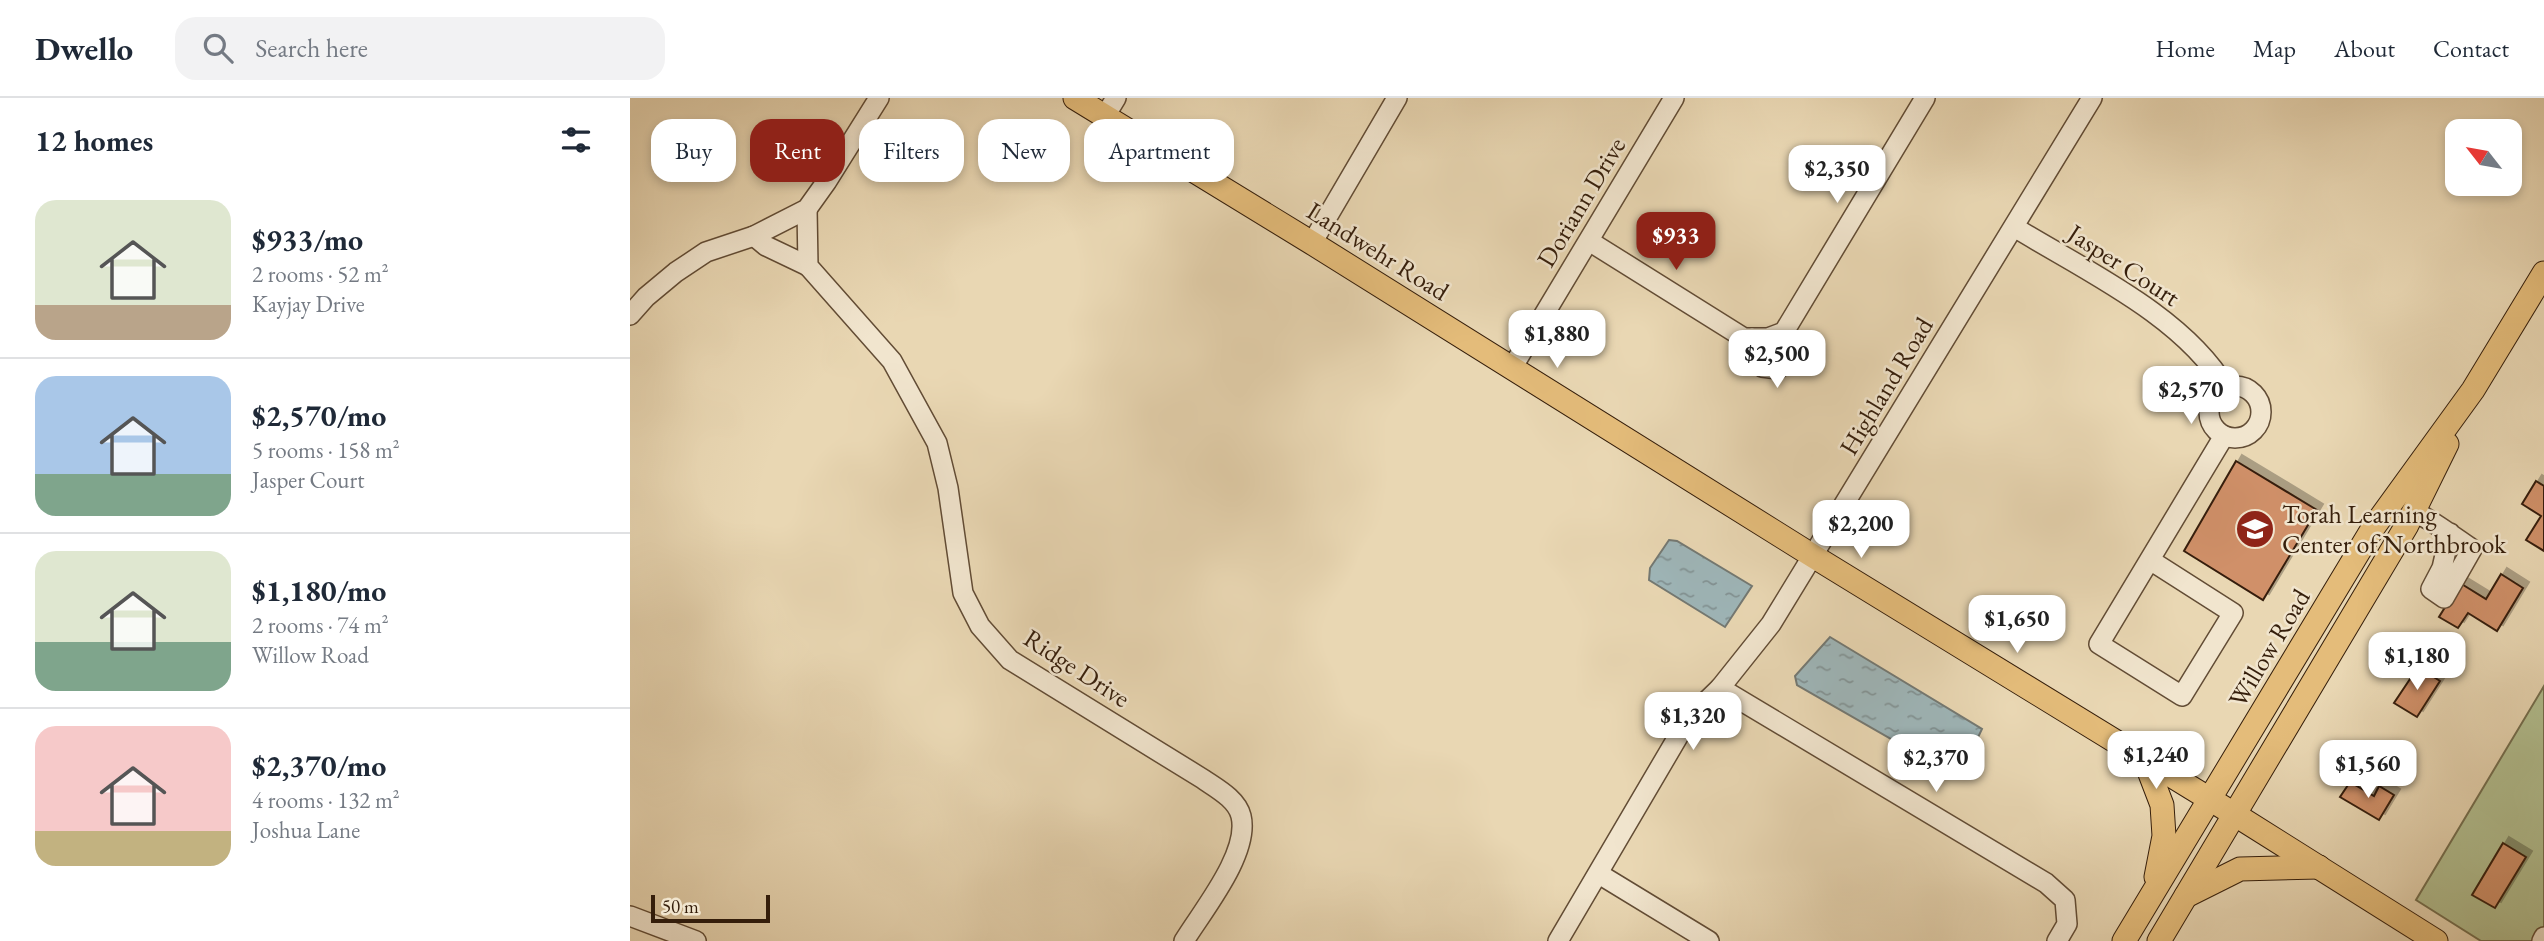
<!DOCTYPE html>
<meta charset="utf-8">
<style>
:root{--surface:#fff;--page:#f2f2f3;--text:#1f2937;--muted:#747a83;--line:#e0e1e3;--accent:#8f2418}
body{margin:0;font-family:"EB Garamond",serif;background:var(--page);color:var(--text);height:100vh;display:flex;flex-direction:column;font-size:26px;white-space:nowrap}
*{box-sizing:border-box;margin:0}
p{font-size:23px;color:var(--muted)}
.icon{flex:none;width:38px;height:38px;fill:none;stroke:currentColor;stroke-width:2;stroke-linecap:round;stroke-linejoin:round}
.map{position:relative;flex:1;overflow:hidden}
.panel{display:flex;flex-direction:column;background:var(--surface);width:630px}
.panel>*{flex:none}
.hud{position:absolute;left:21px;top:21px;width:665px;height:63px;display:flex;gap:14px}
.needle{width:46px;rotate:301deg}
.controls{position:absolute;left:1815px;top:21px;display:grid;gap:14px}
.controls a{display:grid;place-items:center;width:77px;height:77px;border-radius:14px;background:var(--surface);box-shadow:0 4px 10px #0003;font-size:35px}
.scale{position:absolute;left:21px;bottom:18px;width:119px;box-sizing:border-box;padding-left:7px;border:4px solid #351e0b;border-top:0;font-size:19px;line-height:24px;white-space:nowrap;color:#351e0b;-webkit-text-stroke:5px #f1e5ce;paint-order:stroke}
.price{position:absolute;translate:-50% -60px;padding:0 16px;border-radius:14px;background:#fff;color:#222;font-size:23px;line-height:46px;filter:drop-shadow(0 2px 4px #0008)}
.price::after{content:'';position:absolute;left:50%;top:42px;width:21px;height:16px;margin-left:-10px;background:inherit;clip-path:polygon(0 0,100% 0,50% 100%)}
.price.selected{background:var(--accent);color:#fff}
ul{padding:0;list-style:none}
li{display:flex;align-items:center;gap:21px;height:175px;padding:0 35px}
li+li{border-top:2px solid var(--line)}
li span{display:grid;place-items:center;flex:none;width:196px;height:140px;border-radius:21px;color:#555}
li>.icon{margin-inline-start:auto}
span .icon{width:84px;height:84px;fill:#fffc;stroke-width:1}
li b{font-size:30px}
h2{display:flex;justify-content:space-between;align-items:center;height:84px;padding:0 35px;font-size:30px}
.pill{padding:0 24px;border-radius:21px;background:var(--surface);box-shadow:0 4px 10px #0003;font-size:24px;line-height:63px}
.pill.selected{background:var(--accent);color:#fff}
header{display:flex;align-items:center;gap:42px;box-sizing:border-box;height:98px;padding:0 35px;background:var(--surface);border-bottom:2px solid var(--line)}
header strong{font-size:33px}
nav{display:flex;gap:38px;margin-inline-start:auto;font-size:24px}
.search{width:490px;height:63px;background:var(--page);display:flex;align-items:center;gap:18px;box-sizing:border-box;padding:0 24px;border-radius:21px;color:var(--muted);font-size:26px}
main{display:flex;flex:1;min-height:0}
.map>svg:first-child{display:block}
</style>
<header>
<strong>Dwello</strong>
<div class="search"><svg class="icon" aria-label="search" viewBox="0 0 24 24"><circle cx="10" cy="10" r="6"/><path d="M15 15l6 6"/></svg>Search here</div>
<nav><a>Home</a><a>Map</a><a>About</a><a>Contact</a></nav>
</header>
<main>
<section class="panel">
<h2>12 homes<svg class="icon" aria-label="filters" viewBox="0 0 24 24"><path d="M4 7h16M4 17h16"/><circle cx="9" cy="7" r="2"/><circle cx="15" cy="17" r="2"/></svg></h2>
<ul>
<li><span style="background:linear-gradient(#dfe7d0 75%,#b9a48a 0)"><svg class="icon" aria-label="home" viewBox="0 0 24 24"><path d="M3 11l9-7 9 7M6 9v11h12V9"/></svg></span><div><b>$933/mo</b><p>2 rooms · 52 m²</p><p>Kayjay Drive</p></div></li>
<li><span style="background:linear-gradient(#a9c7e8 70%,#7fa58c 0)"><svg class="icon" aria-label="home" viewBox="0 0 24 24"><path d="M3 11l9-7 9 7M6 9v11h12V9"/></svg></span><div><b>$2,570/mo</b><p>5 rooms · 158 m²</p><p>Jasper Court</p></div></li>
<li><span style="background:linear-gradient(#dfe7d0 65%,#7fa58c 0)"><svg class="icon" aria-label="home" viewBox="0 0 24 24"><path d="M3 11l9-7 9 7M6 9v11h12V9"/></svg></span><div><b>$1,180/mo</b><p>2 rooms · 74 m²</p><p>Willow Road</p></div></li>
<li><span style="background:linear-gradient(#f6c9c9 75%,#c2b280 0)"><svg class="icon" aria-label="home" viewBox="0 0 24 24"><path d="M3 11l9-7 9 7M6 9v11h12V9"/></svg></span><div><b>$2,370/mo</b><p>4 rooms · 132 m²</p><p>Joshua Lane</p></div></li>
</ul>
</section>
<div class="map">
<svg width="1914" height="843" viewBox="0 0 1914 843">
<defs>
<pattern id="water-ripples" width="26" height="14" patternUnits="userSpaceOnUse" patternTransform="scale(1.75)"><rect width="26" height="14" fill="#9eb6b9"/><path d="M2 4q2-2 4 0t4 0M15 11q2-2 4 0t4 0" fill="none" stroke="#829395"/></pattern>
<filter id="shadow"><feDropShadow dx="6" dy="-6" stdDeviation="0" flood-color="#0004"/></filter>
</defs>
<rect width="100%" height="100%" fill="#e9d7b3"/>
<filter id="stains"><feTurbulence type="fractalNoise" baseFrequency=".00286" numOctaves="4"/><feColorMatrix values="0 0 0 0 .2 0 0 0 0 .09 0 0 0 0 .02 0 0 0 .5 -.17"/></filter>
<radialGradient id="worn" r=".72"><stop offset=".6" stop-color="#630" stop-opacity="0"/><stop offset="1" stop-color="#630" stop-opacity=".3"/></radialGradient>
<polygon fill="#b2bf90" stroke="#746e4e" stroke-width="2" points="1914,588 1914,843 1851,843 1786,802"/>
<g fill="url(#water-ripples)" stroke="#747973" stroke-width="2">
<polygon points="1039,442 1047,443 1122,488 1095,529 1019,482 1020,470"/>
<polygon points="1200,539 1352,631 1329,680 1167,587 1165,578"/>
</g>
<g fill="#d09069" stroke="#351e0b" stroke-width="2" filter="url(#shadow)">
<polygon points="1606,363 1687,412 1633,502 1554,453"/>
<polygon points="1906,383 1914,388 1914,453 1896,442 1911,418 1892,406"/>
<polygon points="1871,476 1893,490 1867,533 1838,515 1828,530 1809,519 1830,485 1856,501"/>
<polygon points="1788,569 1810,583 1787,619 1764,605"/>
<polygon points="1720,684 1744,698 1749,688 1764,697 1749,722 1710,699"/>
<polygon points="1873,745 1896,759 1865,810 1842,797"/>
</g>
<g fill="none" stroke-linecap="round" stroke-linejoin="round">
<defs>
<g id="minor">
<polyline points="475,18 486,0"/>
<path d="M177,111l1,57 84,95 45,82 11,45 15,105 17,33 30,34 193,119c13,9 34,20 38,37 9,37 -38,94 -57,125"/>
<path d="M1384,129c70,43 170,89 212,161"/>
<polyline points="124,138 136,148 178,168"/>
<polyline points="959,143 1114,240 1138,240 1154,234 1295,0"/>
<polyline points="682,145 767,0"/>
<polyline points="0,217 16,199 46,174 76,154 124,138 177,111 197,83 249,0"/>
<path d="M1122,240c0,13 1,19 10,29l16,2c11,-13 11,-22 6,-37"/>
<polyline points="882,270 1044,0"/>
<circle cx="1605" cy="314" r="26"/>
<path d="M1784,413c20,11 39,25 58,38l-28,49 -13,-9 11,-21 8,-35"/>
<polyline points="1520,462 1603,515 1552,598 1469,546 1594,338"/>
<polyline points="1090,590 1416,785 1435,802 1437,826 1427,843"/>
<polyline points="969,776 1079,843"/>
<polyline points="0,818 66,843"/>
<polyline points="928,843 1059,620 1090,590 1141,526 1462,0"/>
<polyline points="1912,843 1914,839"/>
</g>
<g id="major">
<polyline points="445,0 682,145 1183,458 1604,716 1806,843"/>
<polyline points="1514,660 1532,707 1534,738 1526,779"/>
<polyline points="1556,798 1610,771 1689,769"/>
<polyline points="1494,843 1743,430 1843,292 1914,175"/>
<polyline points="1529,843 1777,427 1817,346"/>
</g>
</defs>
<use href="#minor" stroke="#624c35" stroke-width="22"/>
<use href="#major" stroke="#351e0b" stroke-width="25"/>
<use href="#minor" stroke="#f1e5ce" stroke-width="19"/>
<use href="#major" stroke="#e4bc7a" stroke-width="23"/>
</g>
<defs>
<symbol id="school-disc" viewBox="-11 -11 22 22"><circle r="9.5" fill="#8f2418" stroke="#f1e5ce"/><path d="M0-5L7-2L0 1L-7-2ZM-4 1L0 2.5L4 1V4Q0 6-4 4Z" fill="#fff"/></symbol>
</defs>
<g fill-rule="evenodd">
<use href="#school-disc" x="1603" y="409" width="44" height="44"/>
</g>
<g text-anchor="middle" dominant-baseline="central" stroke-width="5" stroke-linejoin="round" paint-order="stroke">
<g font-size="26" fill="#351e0b" stroke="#f1e5ce">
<text transform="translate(951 104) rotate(-59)">Doriann Drive</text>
<text transform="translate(748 153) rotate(32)">Landwehr Road</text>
<text transform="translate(1494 167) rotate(33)">Jasper Court</text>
<text transform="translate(1256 288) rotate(-59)">Highland Road</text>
<text transform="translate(1639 550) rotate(-59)">Willow Road</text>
<text transform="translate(447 570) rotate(33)">Ridge Drive</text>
</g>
<g font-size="26" fill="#351e0b" stroke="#f1e5ce" text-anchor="start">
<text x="1652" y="416">Torah Learning<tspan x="1652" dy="30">Center of Northbrook</tspan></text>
</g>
</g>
<rect width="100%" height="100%" filter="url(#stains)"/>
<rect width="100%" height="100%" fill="url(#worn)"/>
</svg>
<div class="controls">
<a><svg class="needle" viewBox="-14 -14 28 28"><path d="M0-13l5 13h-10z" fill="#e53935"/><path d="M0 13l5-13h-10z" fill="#747a83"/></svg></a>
</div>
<div class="scale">50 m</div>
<b class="price" style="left:1207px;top:107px">$2,350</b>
<b class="price selected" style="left:1046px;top:174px">$933</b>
<b class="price" style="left:927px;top:272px">$1,880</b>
<b class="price" style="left:1147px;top:292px">$2,500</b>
<b class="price" style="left:1561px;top:328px">$2,570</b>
<b class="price" style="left:1231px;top:462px">$2,200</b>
<b class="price" style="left:1387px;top:557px">$1,650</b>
<b class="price" style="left:1787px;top:594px">$1,180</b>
<b class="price" style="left:1063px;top:654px">$1,320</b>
<b class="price" style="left:1526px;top:693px">$1,240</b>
<b class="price" style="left:1306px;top:696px">$2,370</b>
<b class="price" style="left:1738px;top:702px">$1,560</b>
<div class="hud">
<a class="pill">Buy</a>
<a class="pill selected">Rent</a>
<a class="pill">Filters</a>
<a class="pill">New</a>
<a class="pill">Apartment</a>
</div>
</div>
</main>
